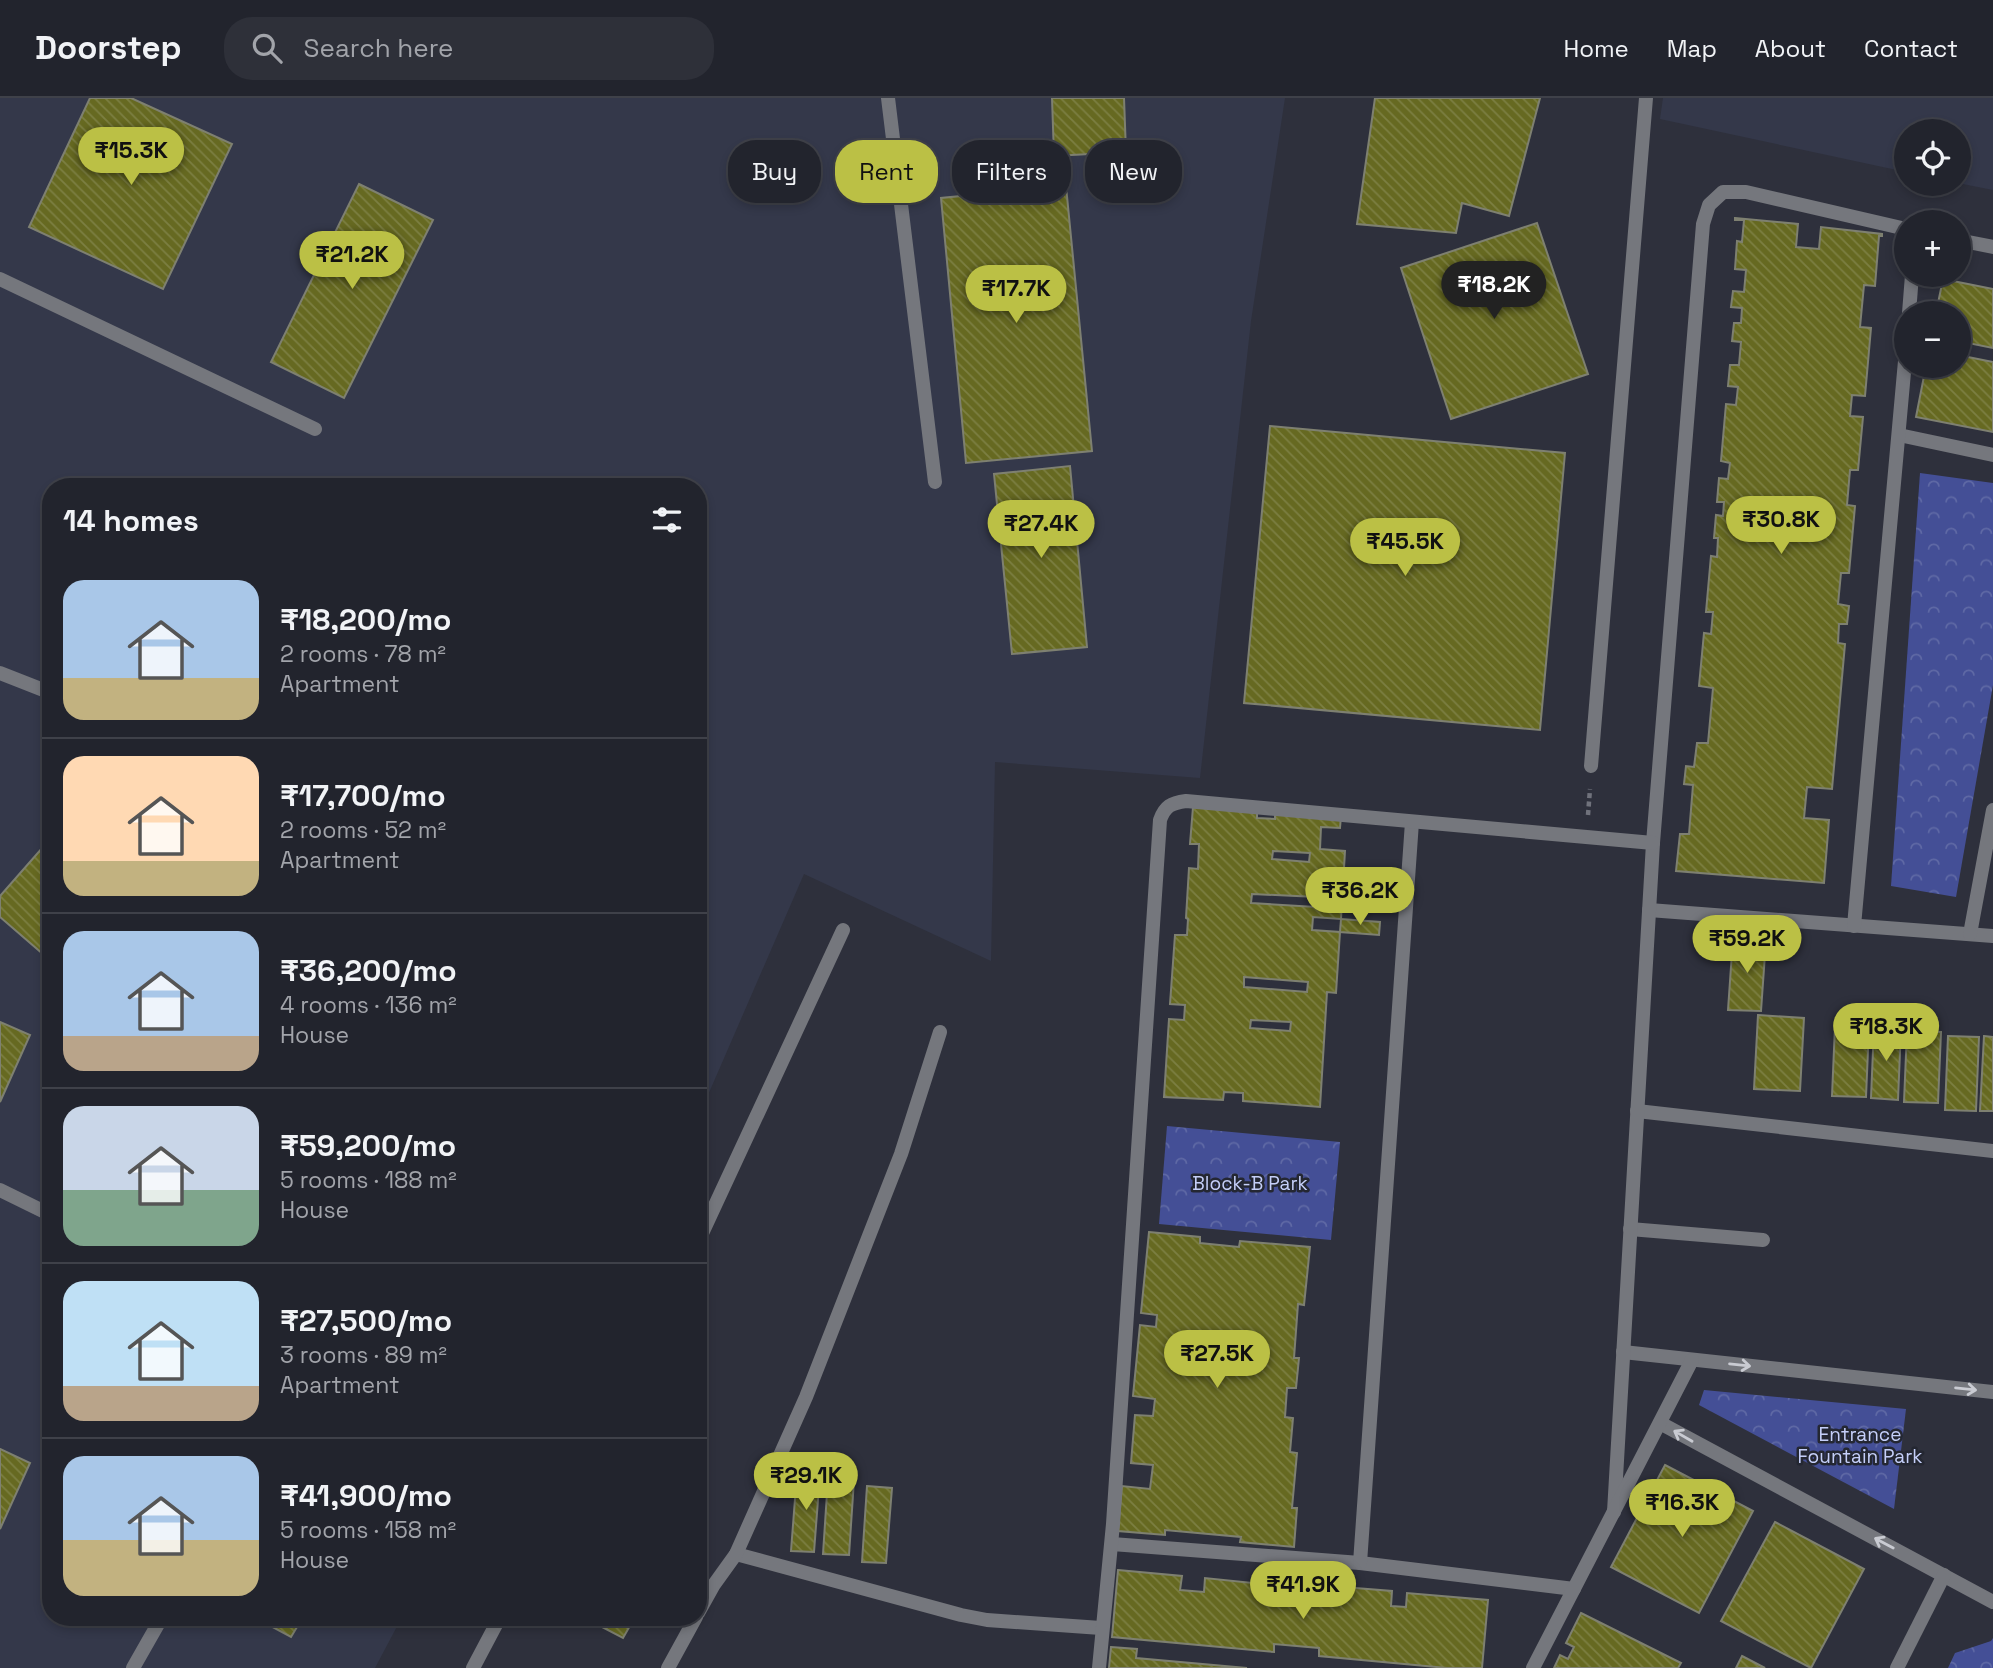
<!DOCTYPE html>
<meta charset="utf-8">
<style>
:root{--surface:#22242d;--page:#2e3039;--text:#f1f3f6;--muted:#a2a4aa;--line:#3f4149;--accent:#bbc045}
body{margin:0;font-family:"Space Grotesk",sans-serif;background:var(--page);color:var(--text);height:100vh;display:flex;flex-direction:column;font-size:26px;white-space:nowrap}
*{box-sizing:border-box;margin:0}
p{font-size:23px;color:var(--muted)}
.icon{flex:none;width:38px;height:38px;fill:none;stroke:currentColor;stroke-width:2;stroke-linecap:round;stroke-linejoin:round}
.map{position:relative;flex:1;overflow:hidden}
.sheet{position:absolute;left:42px;top:380px;width:665px;height:1148px;display:flex;flex-direction:column;background:var(--surface);border-radius:28px;box-shadow:0 4px 10px #0003,0 0 0 2px var(--line)}
.sheet>*{flex:none}
.banner{position:absolute;left:728px;top:42px;width:665px;height:63px;display:flex;gap:14px}
.tools{position:absolute;left:1894px;top:21px;display:grid;gap:14px}
.tools a{display:grid;place-items:center;width:77px;height:77px;border-radius:50%;background:var(--surface);box-shadow:0 4px 10px #0003,0 0 0 2px var(--line);font-size:35px}
.price{position:absolute;translate:-50% -60px;padding:0 16px;border-radius:24px;background:var(--accent);color:#111;font-size:23px;line-height:46px;filter:drop-shadow(0 2px 4px #0008)}
.price::after{content:'';position:absolute;left:50%;top:42px;width:21px;height:16px;margin-left:-10px;background:inherit;clip-path:polygon(0 0,100% 0,50% 100%)}
.price.current{background:#222;color:#fff}
ul{padding:0;list-style:none}
li{display:flex;align-items:center;gap:21px;height:175px;padding:0 21px}
li+li{border-top:2px solid var(--line)}
li span{display:grid;place-items:center;flex:none;width:196px;height:140px;border-radius:21px;color:#555}
li>.icon{margin-inline-start:auto}
span .icon{width:84px;height:84px;fill:#fffc;stroke-width:1}
li b{font-size:30px}
h2{display:flex;justify-content:space-between;align-items:center;height:84px;padding:0 21px;font-size:30px}
.tag{padding:0 24px;border-radius:28px;background:var(--surface);box-shadow:0 4px 10px #0003,0 0 0 2px var(--line);font-size:24px;line-height:63px}
.tag.current{background:var(--accent);color:#111}
header{display:flex;align-items:center;gap:42px;box-sizing:border-box;height:98px;padding:0 35px;background:var(--surface);border-bottom:2px solid var(--line)}
header strong{font-size:33px}
nav{display:flex;gap:38px;margin-inline-start:auto;font-size:24px}
.search{width:490px;height:63px;background:var(--page);display:flex;align-items:center;gap:18px;box-sizing:border-box;padding:0 24px;border-radius:28px;color:var(--muted);font-size:26px}
.map>svg:first-child{display:block}
</style>
<header>
<strong>Doorstep</strong>
<div class="search"><svg class="icon" aria-label="search" viewBox="0 0 24 24"><circle cx="10" cy="10" r="6"/><path d="M15 15l6 6"/></svg>Search here</div>
<nav><a>Home</a><a>Map</a><a>About</a><a>Contact</a></nav>
</header>
<div class="map">
<svg width="1993" height="1570" viewBox="0 0 1993 1570">
<defs>
<pattern id="park-crowns" width="20" height="18" patternUnits="userSpaceOnUse" patternTransform="scale(1.75)"><rect width="20" height="18" fill="#444f96"/><path d="M2 6a3 3 0 1 1 6 0M12 15a3 3 0 1 1 6 0" fill="none" stroke="#5f69a5"/></pattern>
<pattern id="building-back-hatch" width="6" height="6" patternUnits="userSpaceOnUse" patternTransform="scale(1.75)"><rect width="6" height="6" fill="#666921"/><path d="M-1 5l2 2M0 0l6 6M5-1l2 2" fill="none" stroke="#7c7f42"/></pattern>
</defs>
<rect width="100%" height="100%" fill="#2e303c"/>
<g fill="#34384a">
<polygon points="0,0 1285,0 1251,223 1200,680 995,664 991,863 804,776 698,1020 698,388 51,388 51,1519 402,1519 375,1570 0,1570"/>
<polygon points="1663,0 1993,0 1993,92 1958,85 1958,33 1906,33 1906,74 1660,21"/>
</g>
<g fill="url(#park-crowns)">
<polygon points="1920,375 1993,385 1993,587 1956,799 1891,788"/>
<polygon points="1167,1028 1340,1044 1331,1142 1159,1126"/>
<polygon points="1704,1292 1906,1311 1894,1411 1699,1307"/>
<polygon points="1993,1540 1993,1570 1948,1570 1955,1555 1991,1543"/>
</g>
<g fill="url(#building-back-hatch)" stroke="#7e8071" stroke-width="2" fill-rule="evenodd">
<polygon points="90,0 131,0 232,46 163,191 29,129"/>
<polygon points="1052,0 1124,0 1126,54 1054,58"/>
<polygon points="1375,0 1540,0 1509,118 1462,105 1456,135 1357,126"/>
<polygon points="359,86 433,122 344,300 271,264"/>
<polygon points="1066,88 1092,353 966,365 941,100"/>
<polygon points="1735,120 1798,126 1796,149 1819,151 1821,129 1882,136 1882,138 1879,138 1875,188 1864,187 1860,229 1871,230 1865,298 1852,297 1850,318 1863,319 1858,372 1850,372 1847,407 1855,408 1849,475 1841,475 1838,506 1849,508 1847,526 1839,526 1838,545 1845,546 1832,691 1807,689 1804,720 1829,722 1824,785 1676,773 1680,736 1689,736 1693,687 1684,686 1686,668 1694,669 1697,645 1708,645 1713,590 1699,588 1704,535 1711,536 1713,514 1706,514 1711,458 1717,459 1718,440 1714,440 1716,417 1723,418 1724,404 1717,404 1719,380 1728,381 1730,365 1721,363 1726,306 1736,307 1738,289 1728,288 1730,267 1739,267 1741,244 1732,243 1734,225 1741,225 1742,210 1731,209 1733,193 1744,194 1746,172 1735,171 1737,143 1742,144 1744,122 1735,122"/>
<polygon points="1537,125 1588,276 1451,321 1401,170"/>
<polygon points="1943,181 1993,191 1993,250 1958,243 1958,215 1936,215"/>
<polygon points="1958,257 1993,264 1993,334 1916,319 1926,268 1958,268"/>
<polygon points="1270,328 1565,355 1540,632 1244,605"/>
<polygon points="1070,368 1087,549 1012,556 994,376"/>
<path d="M1193,709l64,4v7l18,1v-7l66,4 -1,12 -19,-1 -1,22 25,2 -4,68 -28,-2 -1,13 28,2 -4,61 -9,-1 -7,115 -77,-6v-8l-19,-1 -1,8 -59,-3 5,-78 15,1 1,-15 -15,-1 5,-69h12l1,-16 -2,-1 3,-50 9,1 1,-25h-9zM1273,753l37,2 -1,9 -37,-3zM1252,796l65,3 -1,10 -65,-4zM1244,879l64,5 -1,10 -63,-5zM1251,922l40,2 -1,9 -40,-3z"/>
<polygon points="51,740 51,863 0,819 0,798"/>
<polygon points="1341,821 1380,824 1379,837 1340,834"/>
<polygon points="1733,840 1766,842 1761,913 1728,912"/>
<polygon points="1758,917 1804,920 1800,993 1754,991"/>
<polygon points="0,924 30,937 0,1004"/>
<polygon points="1835,928 1869,929 1866,999 1832,998"/>
<polygon points="1874,929 1901,930 1898,1002 1871,1000"/>
<polygon points="1907,933 1941,934 1938,1005 1904,1004"/>
<polygon points="1948,938 1979,939 1976,1013 1945,1012"/>
<polygon points="1984,938 1993,939 1993,1013 1980,1013"/>
<polygon points="1149,1134 1200,1139 1200,1145 1239,1149 1240,1143 1310,1149 1304,1207 1298,1206 1294,1260 1299,1260 1296,1290 1287,1290 1285,1319 1293,1320 1290,1354 1297,1355 1292,1410 1297,1410 1294,1449 1240,1444 1241,1439 1165,1432 1165,1437 1118,1433 1122,1388 1150,1391 1153,1367 1131,1365 1135,1317 1153,1318 1155,1301 1133,1298 1140,1227 1156,1229 1157,1217 1141,1215"/>
<polygon points="0,1351 30,1365 0,1431"/>
<polygon points="1665,1367 1753,1413 1699,1515 1611,1469"/>
<polygon points="797,1375 820,1376 814,1454 791,1453"/>
<polygon points="828,1380 854,1382 849,1457 823,1456"/>
<polygon points="867,1388 892,1390 886,1465 862,1464"/>
<polygon points="1775,1424 1864,1471 1811,1570 1721,1523"/>
<polygon points="1118,1472 1182,1478 1180,1492 1204,1494 1205,1480 1273,1487 1272,1497 1298,1499 1299,1489 1322,1491 1322,1497 1330,1499 1331,1488 1392,1493 1391,1508 1406,1509 1407,1495 1488,1502 1482,1570 1447,1570 1319,1558 1319,1550 1274,1546 1274,1554 1112,1539"/>
<polygon points="1581,1515 1681,1565 1678,1570 1554,1570 1560,1557 1568,1561 1574,1549 1566,1545"/>
<polygon points="254,1519 303,1519 291,1539"/>
<polygon points="583,1519 635,1519 623,1540"/>
<polygon points="1111,1549 1137,1551 1136,1560 1247,1570 1109,1570"/>
<polygon points="1742,1558 1765,1570 1736,1570"/>
</g>
<g fill="none" stroke-linecap="round" stroke-linejoin="round">
<polyline stroke="#70727c" stroke-width="4.5" stroke-dasharray="5 3.5" stroke-linecap="butt" points="1588,717 1590,691"/>
<g stroke="#75777d" stroke-width="14">
<polyline points="888,0 935,384"/>
<polyline points="0,181 315,331"/>
<polyline points="0,575 51,595"/>
<polyline points="1591,668 1646,0"/>
<polyline points="0,1092 51,1117"/>
<polyline points="133,1570 162,1519"/>
</g>
<g stroke="#75777d" stroke-width="14">
<polyline points="1958,142 1993,149"/>
<polyline points="1909,215 1912,177"/>
<polyline points="1899,337 1993,357"/>
<polyline points="1649,812 1993,838"/>
<polyline points="1854,828 1906,252"/>
<polyline points="1970,836 1993,712"/>
<polyline points="1637,1013 1993,1053"/>
<polyline points="1630,1131 1763,1142"/>
<polyline points="698,1144 843,832"/>
<polyline points="1623,1254 1993,1294"/>
<polyline points="1660,1325 1993,1504"/>
<polyline points="1614,1414 1653,745 1703,126 1709,107 1723,94 1746,94 1906,131"/>
<polyline points="1112,1446 1360,1465 1574,1491"/>
<polyline points="736,1456 961,1517 987,1522 1101,1530"/>
<polyline points="1360,1465 1412,724"/>
<polyline points="698,1515 713,1488 736,1456 806,1299 901,1056 940,934"/>
<polyline points="473,1570 500,1519"/>
<polyline points="668,1570 696,1519"/>
<path d="M1099,1570l14,-144 47,-704c5,-14 11,-17 26,-19l467,42"/>
<polyline points="1533,1570 1692,1262"/>
<polyline points="1897,1570 1944,1477"/>
</g>
</g>
<defs><path id="oneway-shaft" d="M-6 0H5M1.5-3L5.5 0L1.5 3" fill="none" stroke-width="1.6" stroke-linecap="round" stroke-linejoin="round" transform="scale(1.75)"/></defs>
<g stroke="#c9cbd2">
<use href="#oneway-shaft" transform="translate(1740 1267) rotate(6)"/>
<use href="#oneway-shaft" transform="translate(1966 1291) rotate(6)"/>
<use href="#oneway-shaft" transform="translate(1683 1338) rotate(-150)"/>
<use href="#oneway-shaft" transform="translate(1884 1445) rotate(-152)"/>
</g>
<g text-anchor="middle" dominant-baseline="central" stroke-width="5" stroke-linejoin="round" paint-order="stroke">
<g font-size="19" fill="#c5cff9" stroke="#242732">
<text x="1250" y="1085">Block-B Park</text>
<text x="1860" y="1336">Entrance<tspan x="1860" dy="22">Fountain Park</tspan></text>
</g>
</g>
</svg>
<div class="tools">
<a><svg class="icon" aria-label="locate" viewBox="0 0 24 24"><circle cx="12" cy="12" r="6"/><path d="M12 2v4M12 18v4M2 12h4M18 12h4"/></svg></a>
<a>+</a>
<a>−</a>
</div>
<b class="price" style="left:131px;top:89px">₹15.3K</b>
<b class="price" style="left:352px;top:193px">₹21.2K</b>
<b class="price current" style="left:1494px;top:223px">₹18.2K</b>
<b class="price" style="left:1016px;top:227px">₹17.7K</b>
<b class="price" style="left:1781px;top:458px">₹30.8K</b>
<b class="price" style="left:1041px;top:462px">₹27.4K</b>
<b class="price" style="left:1405px;top:480px">₹45.5K</b>
<b class="price" style="left:1360px;top:829px">₹36.2K</b>
<b class="price" style="left:1747px;top:877px">₹59.2K</b>
<b class="price" style="left:1886px;top:965px">₹18.3K</b>
<b class="price" style="left:1217px;top:1292px">₹27.5K</b>
<b class="price" style="left:806px;top:1414px">₹29.1K</b>
<b class="price" style="left:1682px;top:1441px">₹16.3K</b>
<b class="price" style="left:1303px;top:1523px">₹41.9K</b>
<div class="banner">
<a class="tag">Buy</a>
<a class="tag current">Rent</a>
<a class="tag">Filters</a>
<a class="tag">New</a>
</div>
<section class="sheet">
<h2>14 homes<svg class="icon" aria-label="filters" viewBox="0 0 24 24"><path d="M4 7h16M4 17h16"/><circle cx="9" cy="7" r="2"/><circle cx="15" cy="17" r="2"/></svg></h2>
<ul>
<li><span style="background:linear-gradient(#a9c7e8 70%,#c2b280 0)"><svg class="icon" aria-label="home" viewBox="0 0 24 24"><path d="M3 11l9-7 9 7M6 9v11h12V9"/></svg></span><div><b>₹18,200/mo</b><p>2 rooms · 78 m²</p><p>Apartment</p></div></li>
<li><span style="background:linear-gradient(#ffd9b3 75%,#c2b280 0)"><svg class="icon" aria-label="home" viewBox="0 0 24 24"><path d="M3 11l9-7 9 7M6 9v11h12V9"/></svg></span><div><b>₹17,700/mo</b><p>2 rooms · 52 m²</p><p>Apartment</p></div></li>
<li><span style="background:linear-gradient(#a9c7e8 75%,#b9a48a 0)"><svg class="icon" aria-label="home" viewBox="0 0 24 24"><path d="M3 11l9-7 9 7M6 9v11h12V9"/></svg></span><div><b>₹36,200/mo</b><p>4 rooms · 136 m²</p><p>House</p></div></li>
<li><span style="background:linear-gradient(#c9d6e8 60%,#7fa58c 0)"><svg class="icon" aria-label="home" viewBox="0 0 24 24"><path d="M3 11l9-7 9 7M6 9v11h12V9"/></svg></span><div><b>₹59,200/mo</b><p>5 rooms · 188 m²</p><p>House</p></div></li>
<li><span style="background:linear-gradient(#bfe0f5 75%,#b9a48a 0)"><svg class="icon" aria-label="home" viewBox="0 0 24 24"><path d="M3 11l9-7 9 7M6 9v11h12V9"/></svg></span><div><b>₹27,500/mo</b><p>3 rooms · 89 m²</p><p>Apartment</p></div></li>
<li><span style="background:linear-gradient(#a9c7e8 60%,#c2b280 0)"><svg class="icon" aria-label="home" viewBox="0 0 24 24"><path d="M3 11l9-7 9 7M6 9v11h12V9"/></svg></span><div><b>₹41,900/mo</b><p>5 rooms · 158 m²</p><p>House</p></div></li>
</ul>
</section>
</div>
